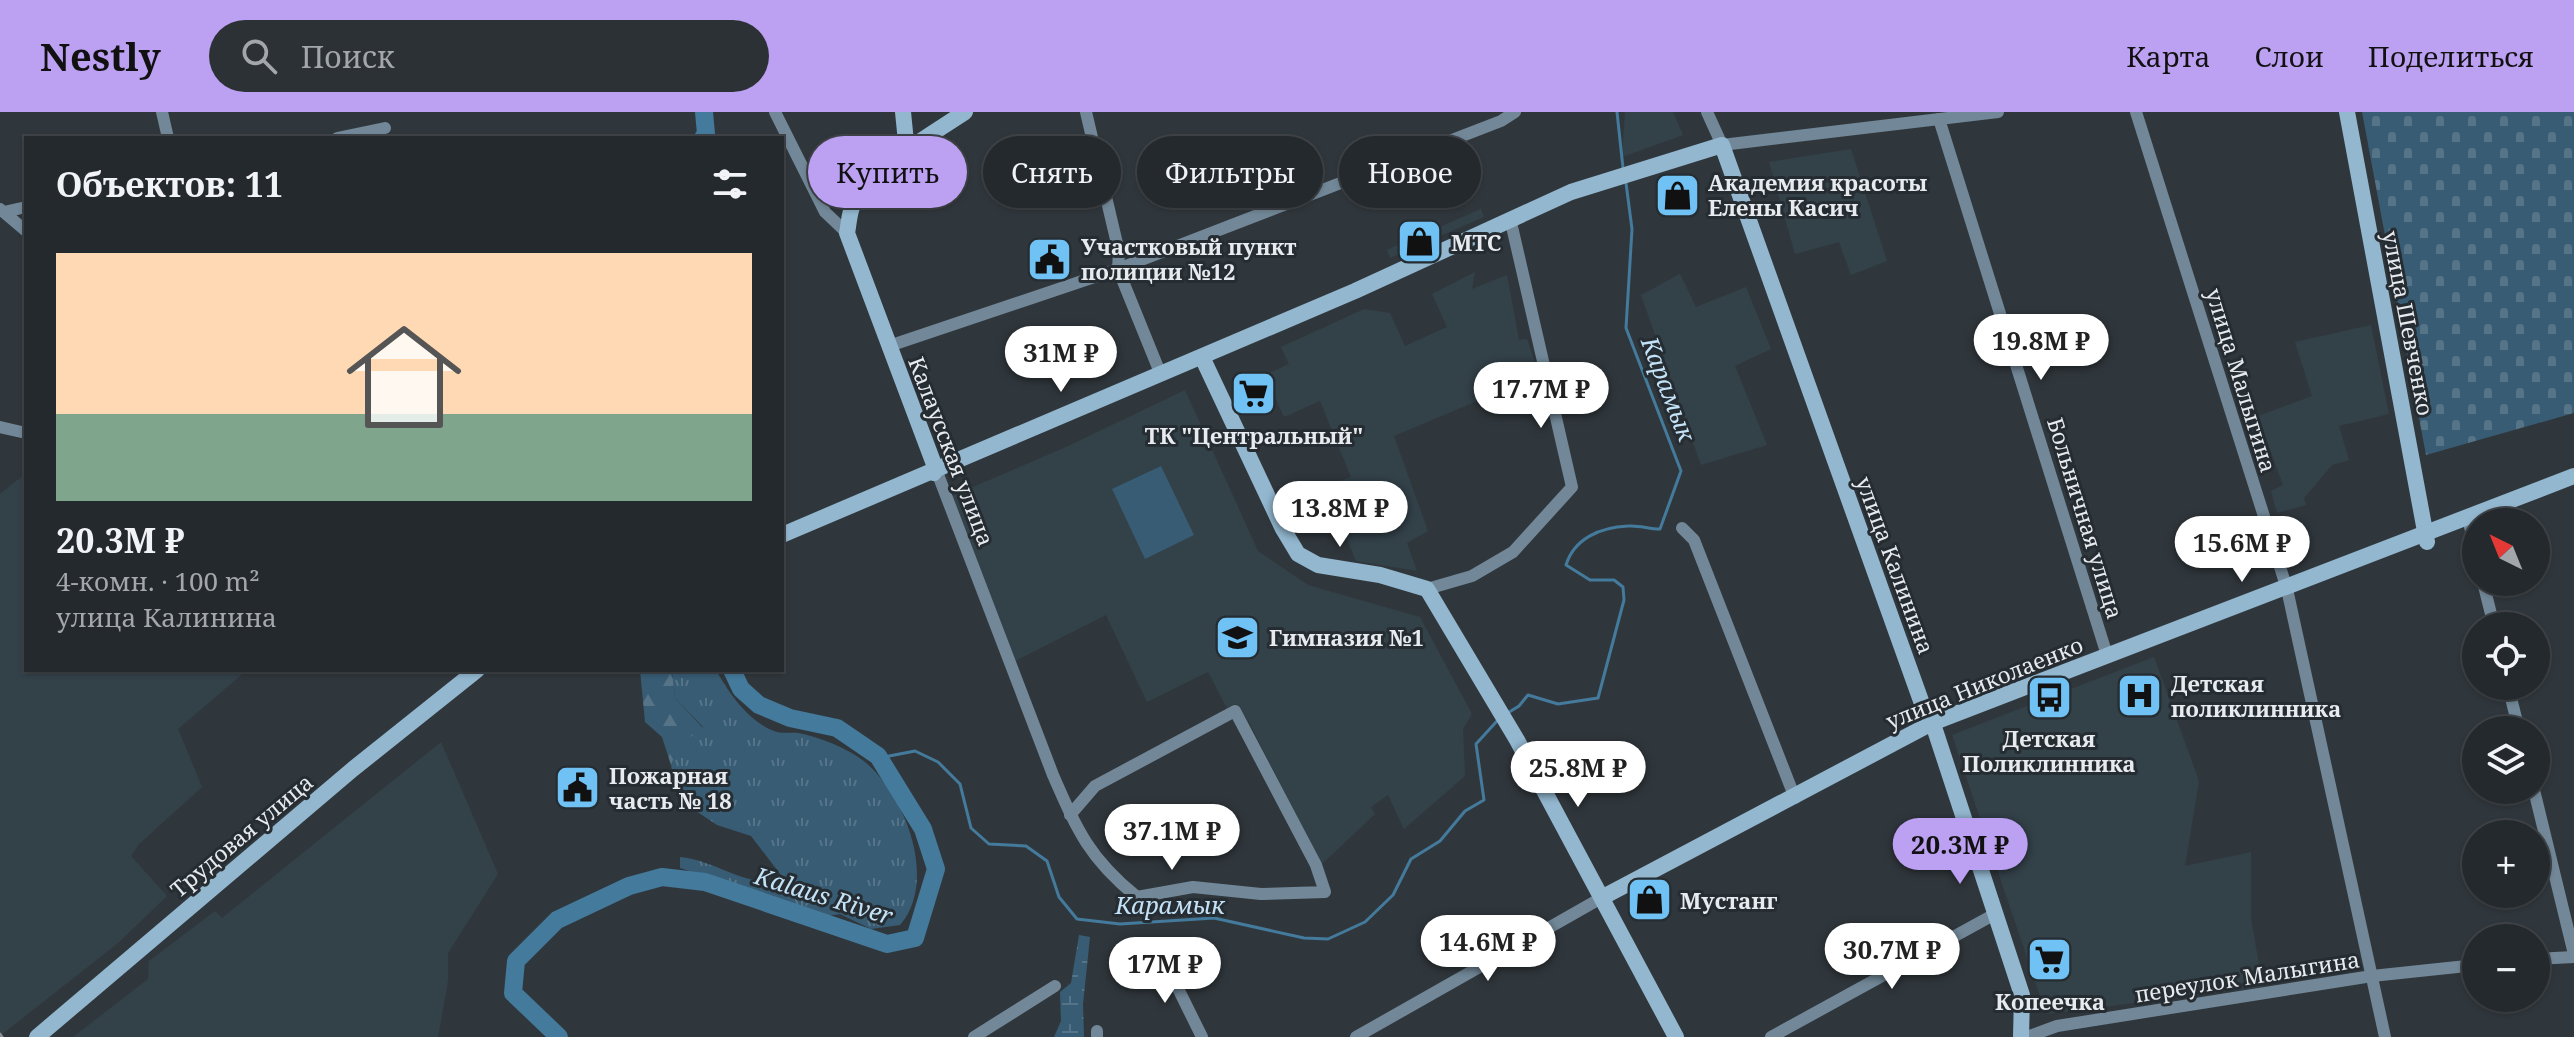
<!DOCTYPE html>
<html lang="ru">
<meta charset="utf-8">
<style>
:root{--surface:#24292d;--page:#2c3135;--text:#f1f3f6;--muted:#a3a6aa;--line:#414549;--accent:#bca0f2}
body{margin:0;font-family:"Noto Serif",serif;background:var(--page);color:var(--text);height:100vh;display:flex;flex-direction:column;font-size:30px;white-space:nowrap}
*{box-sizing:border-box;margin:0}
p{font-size:26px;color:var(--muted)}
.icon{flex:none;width:44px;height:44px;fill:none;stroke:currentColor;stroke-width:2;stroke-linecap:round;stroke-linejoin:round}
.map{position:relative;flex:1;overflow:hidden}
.sheet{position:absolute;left:24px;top:24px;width:760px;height:536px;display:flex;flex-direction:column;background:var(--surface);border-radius:0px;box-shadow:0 2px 6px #0004,0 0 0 2px var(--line)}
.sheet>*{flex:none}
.hud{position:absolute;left:808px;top:24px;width:760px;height:72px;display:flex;gap:16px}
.needle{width:52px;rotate:317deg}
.buttons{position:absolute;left:2462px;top:396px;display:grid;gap:16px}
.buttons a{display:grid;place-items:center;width:88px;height:88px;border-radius:50%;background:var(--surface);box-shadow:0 2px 6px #0004,0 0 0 2px var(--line);font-size:40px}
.price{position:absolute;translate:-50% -68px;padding:0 18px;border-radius:28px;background:#fff;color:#222;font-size:26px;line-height:52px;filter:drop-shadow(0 2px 4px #0008)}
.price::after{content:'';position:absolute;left:50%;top:48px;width:24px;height:18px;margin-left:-12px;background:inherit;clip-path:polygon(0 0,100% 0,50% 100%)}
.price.current{background:var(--accent);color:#111}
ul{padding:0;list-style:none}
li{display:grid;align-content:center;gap:16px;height:424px;padding:0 32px}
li+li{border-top:2px solid var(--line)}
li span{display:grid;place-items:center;height:248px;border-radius:0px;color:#555}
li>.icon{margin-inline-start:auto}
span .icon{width:144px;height:144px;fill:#fffc;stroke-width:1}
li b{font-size:34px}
h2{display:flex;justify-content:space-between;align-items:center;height:96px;padding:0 32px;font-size:34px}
.chip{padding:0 28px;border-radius:36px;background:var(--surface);box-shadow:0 2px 6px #0004,0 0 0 2px var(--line);font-size:28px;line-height:72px}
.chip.current{background:var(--accent);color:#111}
header{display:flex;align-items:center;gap:48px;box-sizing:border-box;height:112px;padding:0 40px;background:var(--accent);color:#111}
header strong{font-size:38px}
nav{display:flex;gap:44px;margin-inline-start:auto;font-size:28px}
.search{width:560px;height:72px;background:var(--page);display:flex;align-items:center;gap:20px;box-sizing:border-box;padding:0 28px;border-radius:44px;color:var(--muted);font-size:30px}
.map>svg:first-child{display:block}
</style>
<header>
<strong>Nestly</strong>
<div class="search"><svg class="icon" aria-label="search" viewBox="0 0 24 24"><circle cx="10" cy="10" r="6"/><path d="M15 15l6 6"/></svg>Поиск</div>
<nav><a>Карта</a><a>Слои</a><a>Поделиться</a></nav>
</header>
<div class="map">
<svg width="2574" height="925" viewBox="0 0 2574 925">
<defs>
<pattern id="grass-tufts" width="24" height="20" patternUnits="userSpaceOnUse" patternTransform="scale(2)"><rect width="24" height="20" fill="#385c74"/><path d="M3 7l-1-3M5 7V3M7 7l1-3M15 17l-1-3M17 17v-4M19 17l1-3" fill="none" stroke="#557488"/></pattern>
<pattern id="forest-firs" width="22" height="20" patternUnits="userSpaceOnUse" patternTransform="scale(2)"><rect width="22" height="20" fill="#385c74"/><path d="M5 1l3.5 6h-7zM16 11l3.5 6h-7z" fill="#557488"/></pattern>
<pattern id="wetland-marsh" width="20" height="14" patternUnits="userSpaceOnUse" patternTransform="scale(2)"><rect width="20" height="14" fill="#385c74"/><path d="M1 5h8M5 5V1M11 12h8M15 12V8" fill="none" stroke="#557488"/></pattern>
<pattern id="cemetery-stones" width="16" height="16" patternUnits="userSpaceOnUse" patternTransform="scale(2)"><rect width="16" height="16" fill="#385c74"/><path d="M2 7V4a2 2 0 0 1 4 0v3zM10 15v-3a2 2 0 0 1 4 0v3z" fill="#557488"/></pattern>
</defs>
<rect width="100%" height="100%" fill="#30373c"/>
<g fill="#334149">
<polygon points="1625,0 1673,0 1683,23 1622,45"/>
<polygon points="1851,37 1887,149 1851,163 1839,130 1795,142 1769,50"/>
<polygon points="1481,97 1484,105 1390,146 1387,138"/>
<polygon points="1475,160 1472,177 1507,163 1519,228 1527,227 1539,263 1394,324 1428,419 1407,431 1417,459 1356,449 1339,408 1317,415 1303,383 1351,365 1320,289 1284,305 1265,263 1289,252 1281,235 1364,197 1390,201 1405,234 1447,215 1432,182"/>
<polygon points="1680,162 1696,195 1746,175 1771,237 1735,254 1767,333 1701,353 1641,183"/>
<polygon points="2371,213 2389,302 2339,314 2349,348 2332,353 2304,386 2306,393 2277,401 2271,379 2283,373 2258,304 2312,284 2295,230"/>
<polygon points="1185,278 1258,439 1308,473 1420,505 1472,602 1463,617 1465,664 1404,717 1388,683 1371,695 1375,702 1321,753 1250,612 1236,592 1227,596 1208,560 1147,590 1106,503 1011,551 945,387 1066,335"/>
<polygon points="26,361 26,558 247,558 178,617 202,675 139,732 131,744 167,784 118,831 0,924 0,382"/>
<polygon points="2154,545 2199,669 2185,754 2251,740 2251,807 2263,875 2046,902 1952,623"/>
<polygon points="441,630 498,762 448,841 448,869 438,925 73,925 148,867 149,849 215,799 222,806"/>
</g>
<path fill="url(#grass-tufts)" d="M672,558h44c12,22 33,52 58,61 7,3 16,1 24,2 21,4 50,15 67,29 41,34 73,119 35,163l-29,4 -31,-15 -12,2 -148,-48v-11c36,3 68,33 104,22l-33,-43 -34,-11 -21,-14 -20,-19 -5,-27 7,-20 25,-18 -28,-29z"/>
<polygon fill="url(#forest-firs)" points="640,558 672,558 675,586 703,616 679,633 671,653 662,625 645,610"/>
<polygon fill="url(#wetland-marsh)" points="1079,823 1090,825 1083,892 1084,925 1054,925 1061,909 1060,880 1071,871"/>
<polygon fill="url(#cemetery-stones)" points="2362,0 2574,0 2574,301 2426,343"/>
<g fill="#385c74">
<polygon points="883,37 885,47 840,70 835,62"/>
<polygon points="1161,354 1194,423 1145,447 1112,377"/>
</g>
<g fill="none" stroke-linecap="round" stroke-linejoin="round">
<g stroke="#447a9c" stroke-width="3">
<polyline points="1617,0 1623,56"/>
<path d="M1506,602l13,-8 9,-11 30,9 40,-6 26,-98 -1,-13 -9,-7h-24l-24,-15c8,-26 34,-38 62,-39 11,-1 21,3 32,3l21,-58 -55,-143 6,-99 -6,-46"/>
<polyline points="879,646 915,639 938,650 960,672 971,716 989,732 1026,734 1047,749 1059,785 1077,807 1120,812 1214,806 1304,826 1328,827 1365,810 1393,783 1411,747 1440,729 1465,699 1484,688 1476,632 1497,609"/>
</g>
<g stroke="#447a9c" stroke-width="18">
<polyline points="703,26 706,22 704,0"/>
<polyline points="559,925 513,881 516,849 557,808 629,774 662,765 705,770 887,832 915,826 936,757 923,717 878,644 837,616 790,606 759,593 741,577 732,558"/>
</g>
<g stroke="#728898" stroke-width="12">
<polyline points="162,0 168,26"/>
<polyline points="775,0 825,100 847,121"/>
<polyline points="1086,0 1119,140 1118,157 1161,263"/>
<polyline points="1707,0 1722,33 1998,0"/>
<polyline points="2136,0 2287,477 2385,925"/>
<polyline points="1939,7 2107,543"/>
<polyline points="337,26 385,16"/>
<polyline points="0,97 26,119"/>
<polyline points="4,100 26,95"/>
<polyline points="889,234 1118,157 1501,9 1515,0"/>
<polyline points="0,315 26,321"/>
<path d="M937,360l116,303c24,55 36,83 84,122l56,-10 68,7 64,-2 -9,-27 -81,-154 -140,75 -25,29"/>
<polyline points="2468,406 2476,441"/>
<polyline points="1682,416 1694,428 1795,686"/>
<polyline points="2483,470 2494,514"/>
<polyline points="1427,477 1472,464 1513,440 1572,375 1510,106"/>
<polyline points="2508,574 2519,618"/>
<polyline points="2534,678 2574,842"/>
<polyline points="1162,844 1202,925"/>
<polyline points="2536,847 2574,845"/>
<polyline points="1097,919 1097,925"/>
<polyline points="974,925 1055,874"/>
<polyline points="1356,925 1603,785"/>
<polyline points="1771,925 1995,802"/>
<polyline points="2027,925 2057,914 2372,864 2476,853"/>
</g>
<g stroke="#92b7cf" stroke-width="16">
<polyline points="903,0 907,40"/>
<polyline points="2347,0 2427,430"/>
<polyline points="1202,245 1283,417 1298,442 1318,453 1380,463 1427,477 1517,628 1676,925"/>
<path d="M934,361l1,-6 -88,-234c2,-9 2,-22 7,-30 18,-35 78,-69 111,-91"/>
<polyline points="782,423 1355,179 1571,80 1722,33 1925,600 1934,615 2022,883 2021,925"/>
<polyline points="1603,785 1932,611 2574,364"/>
<polyline points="37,925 353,657 477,558"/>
</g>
<polyline stroke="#888d92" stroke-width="3" points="0,922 2,925"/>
</g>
<defs>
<symbol id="shop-square" viewBox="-11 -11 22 22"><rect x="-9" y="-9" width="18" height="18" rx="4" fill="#70c1f4" stroke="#262d32"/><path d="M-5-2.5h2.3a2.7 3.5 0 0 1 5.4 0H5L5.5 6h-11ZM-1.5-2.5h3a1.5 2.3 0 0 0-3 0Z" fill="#111"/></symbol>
<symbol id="civic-square" viewBox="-11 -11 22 22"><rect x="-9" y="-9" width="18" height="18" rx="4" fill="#70c1f4" stroke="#262d32"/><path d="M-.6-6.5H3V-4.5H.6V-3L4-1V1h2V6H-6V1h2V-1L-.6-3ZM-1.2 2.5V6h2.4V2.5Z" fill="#111"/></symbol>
<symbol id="supermarket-square" viewBox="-11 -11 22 22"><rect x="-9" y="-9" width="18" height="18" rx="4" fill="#70c1f4" stroke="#262d32"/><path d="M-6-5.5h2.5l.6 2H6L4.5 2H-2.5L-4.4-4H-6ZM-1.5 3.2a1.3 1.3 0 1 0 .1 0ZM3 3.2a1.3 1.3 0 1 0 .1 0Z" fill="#111"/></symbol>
<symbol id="school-square" viewBox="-11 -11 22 22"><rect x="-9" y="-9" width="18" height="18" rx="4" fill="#70c1f4" stroke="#262d32"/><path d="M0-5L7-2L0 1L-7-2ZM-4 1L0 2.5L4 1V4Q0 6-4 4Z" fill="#111"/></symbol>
<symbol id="hospital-square" viewBox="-11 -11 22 22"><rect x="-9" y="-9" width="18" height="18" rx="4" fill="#70c1f4" stroke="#262d32"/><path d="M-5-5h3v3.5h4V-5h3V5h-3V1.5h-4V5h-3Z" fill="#111"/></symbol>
<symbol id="bus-square" viewBox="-11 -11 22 22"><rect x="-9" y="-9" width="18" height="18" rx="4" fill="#70c1f4" stroke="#262d32"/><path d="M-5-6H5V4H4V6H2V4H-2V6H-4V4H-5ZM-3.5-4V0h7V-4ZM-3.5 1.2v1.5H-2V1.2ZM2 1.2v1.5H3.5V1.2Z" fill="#111"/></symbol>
</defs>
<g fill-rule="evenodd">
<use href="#shop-square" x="1652" y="58" width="51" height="51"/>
<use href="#shop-square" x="1394" y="104" width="51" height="51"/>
<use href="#civic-square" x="1024" y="122" width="51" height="51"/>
<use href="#supermarket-square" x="1228" y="256" width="51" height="51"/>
<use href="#school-square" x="1212" y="500" width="51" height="51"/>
<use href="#hospital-square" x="2114" y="558" width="51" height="51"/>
<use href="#bus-square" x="2024" y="560" width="51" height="51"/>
<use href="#civic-square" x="552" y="650" width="51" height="51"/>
<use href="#shop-square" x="1624" y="762" width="51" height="51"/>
<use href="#supermarket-square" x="2024" y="822" width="51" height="51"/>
</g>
<g text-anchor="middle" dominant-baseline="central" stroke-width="6" stroke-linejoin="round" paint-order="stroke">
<g font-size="22" font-weight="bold" fill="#e7ebef" stroke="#262d32" text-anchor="start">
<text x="1708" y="70">Академия красоты<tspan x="1708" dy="25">Елены Касич</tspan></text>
<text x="1451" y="130">МТС</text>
<text x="1081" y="134">Участковый пункт<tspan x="1081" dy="25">полиции №12</tspan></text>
<text x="1254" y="323" text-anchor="middle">ТК "Центральный"</text>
<text x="1269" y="525">Гимназия №1</text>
<text x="2171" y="571">Детская<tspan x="2171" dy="25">поликлинника</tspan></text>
<text x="2049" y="626" text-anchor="middle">Детская<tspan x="2049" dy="25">Поликлинника</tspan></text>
<text x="609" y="663">Пожарная<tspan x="609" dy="25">часть № 18</tspan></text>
<text x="1680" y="788">Мустанг</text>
<text x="2050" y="889" text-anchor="middle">Копеечка</text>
</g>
<g font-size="22" fill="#e7ebef" stroke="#262d32">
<text transform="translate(2409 211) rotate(79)">улица Шевченко</text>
<text transform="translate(2242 268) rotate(73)">улица Малыгина</text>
<text transform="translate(952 339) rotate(69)">Калаусская улица</text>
<text transform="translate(2086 406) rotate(73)">Больничная улица</text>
<text transform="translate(1896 453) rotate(70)">улица Калинина</text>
<text transform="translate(1984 570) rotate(-22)">улица Николаенко</text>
<text transform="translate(241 723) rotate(-40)">Трудовая улица</text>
<text transform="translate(2247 864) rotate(-9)">переулок Малыгина</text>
</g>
<g font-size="24" font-style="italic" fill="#c4e2f7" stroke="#262d32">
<text transform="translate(1669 277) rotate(69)">Карамык</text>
<text transform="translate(824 783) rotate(17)">Kalaus River</text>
<text x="1170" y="792">Карамык</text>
</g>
</g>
</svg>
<div class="buttons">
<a><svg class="needle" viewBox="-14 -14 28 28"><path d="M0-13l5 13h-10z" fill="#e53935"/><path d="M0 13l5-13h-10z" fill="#a3a6aa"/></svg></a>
<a><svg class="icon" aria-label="locate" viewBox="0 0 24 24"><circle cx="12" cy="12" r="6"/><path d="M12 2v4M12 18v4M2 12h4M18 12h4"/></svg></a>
<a><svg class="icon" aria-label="layers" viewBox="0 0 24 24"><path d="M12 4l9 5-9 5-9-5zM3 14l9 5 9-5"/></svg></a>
<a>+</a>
<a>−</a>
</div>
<b class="price" style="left:2041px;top:270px">19.8M ₽</b>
<b class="price" style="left:1061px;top:282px">31M ₽</b>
<b class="price" style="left:1541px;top:318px">17.7M ₽</b>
<b class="price" style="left:1340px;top:437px">13.8M ₽</b>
<b class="price" style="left:2242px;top:472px">15.6M ₽</b>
<b class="price" style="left:1578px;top:697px">25.8M ₽</b>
<b class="price" style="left:1172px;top:760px">37.1M ₽</b>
<b class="price current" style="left:1960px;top:774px">20.3M ₽</b>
<b class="price" style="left:1488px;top:871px">14.6M ₽</b>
<b class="price" style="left:1892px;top:879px">30.7M ₽</b>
<b class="price" style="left:1165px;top:893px">17M ₽</b>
<div class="hud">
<a class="chip current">Купить</a>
<a class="chip">Снять</a>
<a class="chip">Фильтры</a>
<a class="chip">Новое</a>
</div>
<section class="sheet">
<h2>Объектов: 11<svg class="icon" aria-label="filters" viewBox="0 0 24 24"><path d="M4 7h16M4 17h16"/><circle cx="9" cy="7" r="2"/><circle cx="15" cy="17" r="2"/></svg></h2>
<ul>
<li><span style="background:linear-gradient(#ffd9b3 65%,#7fa58c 0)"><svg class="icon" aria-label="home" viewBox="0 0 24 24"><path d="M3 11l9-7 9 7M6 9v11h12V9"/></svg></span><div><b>20.3M ₽</b><p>4-комн. · 100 m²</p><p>улица Калинина</p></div></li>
</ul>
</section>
</div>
